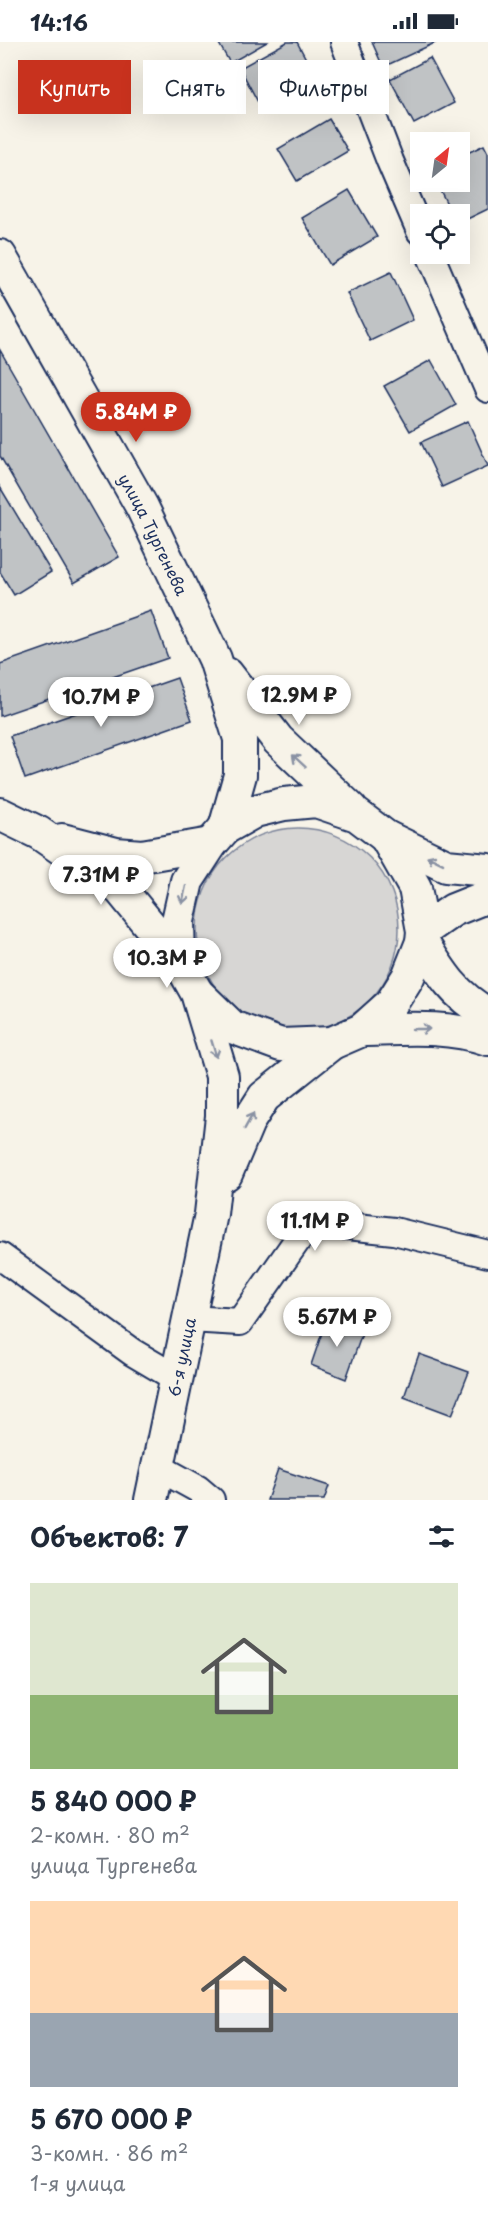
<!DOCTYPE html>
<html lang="ru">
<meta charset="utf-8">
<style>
:root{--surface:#fff;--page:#f2f2f3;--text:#1f2937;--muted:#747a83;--accent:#c8321e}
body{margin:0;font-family:"Playpen Sans",sans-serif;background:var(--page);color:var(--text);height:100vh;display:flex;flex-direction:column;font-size:22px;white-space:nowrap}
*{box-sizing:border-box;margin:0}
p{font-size:20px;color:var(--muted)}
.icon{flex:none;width:33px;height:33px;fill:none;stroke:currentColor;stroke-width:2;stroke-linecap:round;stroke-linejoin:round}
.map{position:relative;height:1458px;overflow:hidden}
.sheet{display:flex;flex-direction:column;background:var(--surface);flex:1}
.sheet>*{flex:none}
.top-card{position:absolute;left:18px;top:18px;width:453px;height:54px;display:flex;gap:12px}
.needle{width:39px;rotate:29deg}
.buttons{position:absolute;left:410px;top:90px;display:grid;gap:12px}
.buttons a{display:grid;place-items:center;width:60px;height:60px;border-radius:0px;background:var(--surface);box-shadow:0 6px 24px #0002;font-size:30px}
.price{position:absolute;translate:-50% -51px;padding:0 14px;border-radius:21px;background:#fff;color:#222;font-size:20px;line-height:39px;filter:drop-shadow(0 2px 3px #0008)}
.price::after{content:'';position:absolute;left:50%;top:36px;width:18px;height:14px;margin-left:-9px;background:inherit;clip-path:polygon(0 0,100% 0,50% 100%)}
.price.on{background:var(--accent);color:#fff}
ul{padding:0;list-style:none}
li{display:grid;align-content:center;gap:12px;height:318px;padding:0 30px}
li span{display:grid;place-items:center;height:186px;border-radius:0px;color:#555}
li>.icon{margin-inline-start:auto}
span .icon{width:108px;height:108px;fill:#fffc;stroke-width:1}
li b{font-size:26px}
h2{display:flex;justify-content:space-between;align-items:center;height:72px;padding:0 30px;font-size:26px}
.pill{padding:0 21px;border-radius:0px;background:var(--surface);box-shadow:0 6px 24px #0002;font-size:21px;line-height:54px}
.pill.on{background:var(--accent);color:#fff}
.status{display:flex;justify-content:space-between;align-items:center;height:42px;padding:0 30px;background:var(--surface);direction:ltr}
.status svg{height:16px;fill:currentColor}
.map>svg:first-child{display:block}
</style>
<div class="status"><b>14:16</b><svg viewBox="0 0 49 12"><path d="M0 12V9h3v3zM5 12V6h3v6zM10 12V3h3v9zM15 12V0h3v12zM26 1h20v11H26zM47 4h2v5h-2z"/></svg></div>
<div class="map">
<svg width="488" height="1458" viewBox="0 0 488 1458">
<rect width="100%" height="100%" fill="#f7f3e8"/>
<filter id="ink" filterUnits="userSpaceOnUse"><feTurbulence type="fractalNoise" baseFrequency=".0167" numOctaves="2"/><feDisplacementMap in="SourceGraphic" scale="12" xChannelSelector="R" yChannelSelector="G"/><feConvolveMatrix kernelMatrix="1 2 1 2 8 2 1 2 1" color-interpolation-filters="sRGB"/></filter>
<g filter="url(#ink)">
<circle fill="#d7d6d4" stroke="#798299" stroke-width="1.5" cx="298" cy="887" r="101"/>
<g fill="#c0c3c5" stroke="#1b2f5e" stroke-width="1.5">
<polygon points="218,0 267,0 230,21"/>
<polygon points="287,0 297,0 314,32 259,62 240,26"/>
<polygon points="372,0 437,0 383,25"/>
<polygon points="430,16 454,61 414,82 390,37"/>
<polygon points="329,77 348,109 297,139 278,107"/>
<polygon points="484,103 488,111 488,167 459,181 459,172 452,172 436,140 459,140 459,115"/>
<polygon points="349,148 377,195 330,223 302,176"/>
<polygon points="391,230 413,278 370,299 347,251"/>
<polygon points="0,308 119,515 74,541 0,414"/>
<polygon points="431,318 456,363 410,389 384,344"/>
<polygon points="468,379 488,424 442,445 421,400"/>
<polygon points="0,445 51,530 14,553 0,530"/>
<polygon points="151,569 168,616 0,674 0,622"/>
<polygon points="177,636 192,678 25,737 10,694"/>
<polygon points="327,1276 363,1289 346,1337 311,1323"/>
<polygon points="419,1312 469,1330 452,1373 404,1355"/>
<polygon points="278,1427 329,1444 324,1458 267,1458"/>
</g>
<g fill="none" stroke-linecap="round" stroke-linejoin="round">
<defs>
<g id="minor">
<polyline points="344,0 390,119 420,189"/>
<polyline points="430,212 488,347"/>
<polyline points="0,1214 132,1310 176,1336"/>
<polyline points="189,1277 240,1280 310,1180 394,1189 488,1212"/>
<polyline points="158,1425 198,1447 211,1458"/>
</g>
<g id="tertiary">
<path id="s1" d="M0,214l142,251 73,152 25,80v36l-15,53"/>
<polyline points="227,632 278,698 351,767"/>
<polyline points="0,772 39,791 120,847 179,919"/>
<polyline points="62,798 116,812 142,814 211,802"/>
<polyline points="423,889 453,868 488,854"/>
<path d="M422,900c19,31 33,54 66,72"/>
<polyline points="198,952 232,985 281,1003 332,1001"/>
<path d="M362,988c44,-1 84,-5 126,9"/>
<polyline points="226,1132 248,1080 264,1055 332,1001 362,988 391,962 408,935 422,900 423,889 415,846 386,795"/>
<path id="s2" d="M151,1458l60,-286 11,-98v-40l-25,-83 -18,-32 -1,-40 9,-40 24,-37 14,-16 30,-17 29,-7 32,-3 41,14 29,22 60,29 42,4"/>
</g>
</defs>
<use href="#minor" stroke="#1b2f5e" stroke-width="30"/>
<use href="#tertiary" stroke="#1b2f5e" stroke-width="36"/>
<use href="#minor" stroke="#f7f3e8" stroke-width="26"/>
<use href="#tertiary" stroke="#f7f3e8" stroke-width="32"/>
</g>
<defs><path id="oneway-shaft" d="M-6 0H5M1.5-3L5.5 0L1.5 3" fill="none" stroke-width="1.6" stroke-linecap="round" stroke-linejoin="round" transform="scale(1.5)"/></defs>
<g stroke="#8991a3">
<use href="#oneway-shaft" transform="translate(299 719) rotate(-137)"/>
<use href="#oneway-shaft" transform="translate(435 818) rotate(-154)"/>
<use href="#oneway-shaft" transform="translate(184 853) rotate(102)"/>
<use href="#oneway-shaft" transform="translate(421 987)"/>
<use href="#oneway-shaft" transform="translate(214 1007) rotate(73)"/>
<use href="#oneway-shaft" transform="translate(249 1079) rotate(-61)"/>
</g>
</g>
<g text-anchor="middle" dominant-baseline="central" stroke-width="5" stroke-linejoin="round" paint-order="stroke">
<g font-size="16" fill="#1b2f5e" stroke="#f7f3e8">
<text stroke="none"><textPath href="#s1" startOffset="318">улица Тургенева</textPath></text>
<text stroke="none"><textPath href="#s2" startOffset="146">6-я улица</textPath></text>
</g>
</g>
</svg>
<div class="buttons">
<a><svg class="needle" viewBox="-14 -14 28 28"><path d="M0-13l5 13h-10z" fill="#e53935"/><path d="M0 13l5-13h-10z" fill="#747a83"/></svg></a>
<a><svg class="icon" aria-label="locate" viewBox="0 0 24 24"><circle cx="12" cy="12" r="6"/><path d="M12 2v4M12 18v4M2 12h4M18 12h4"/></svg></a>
</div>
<b class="price on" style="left:136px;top:401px">5.84M ₽</b>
<b class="price" style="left:299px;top:684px">12.9M ₽</b>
<b class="price" style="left:101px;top:686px">10.7M ₽</b>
<b class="price" style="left:101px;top:864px">7.31M ₽</b>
<b class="price" style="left:167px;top:947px">10.3M ₽</b>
<b class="price" style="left:315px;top:1210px">11.1M ₽</b>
<b class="price" style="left:337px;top:1306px">5.67M ₽</b>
<div class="top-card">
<a class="pill on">Купить</a>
<a class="pill">Снять</a>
<a class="pill">Фильтры</a>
</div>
</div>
<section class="sheet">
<h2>Объектов: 7<svg class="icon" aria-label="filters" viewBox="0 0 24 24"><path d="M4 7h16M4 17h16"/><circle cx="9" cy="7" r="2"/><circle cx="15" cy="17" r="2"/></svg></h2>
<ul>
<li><span style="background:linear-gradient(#dfe7d0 60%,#8fb573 0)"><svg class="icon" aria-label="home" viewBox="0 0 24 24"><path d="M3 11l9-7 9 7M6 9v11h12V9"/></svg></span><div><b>5 840 000 ₽</b><p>2-комн. · 80 m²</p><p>улица Тургенева</p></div></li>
<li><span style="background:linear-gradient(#ffd9b3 60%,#9aa5b1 0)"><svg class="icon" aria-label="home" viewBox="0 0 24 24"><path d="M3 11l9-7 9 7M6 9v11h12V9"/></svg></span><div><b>5 670 000 ₽</b><p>3-комн. · 86 m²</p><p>1-я улица</p></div></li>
</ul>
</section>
